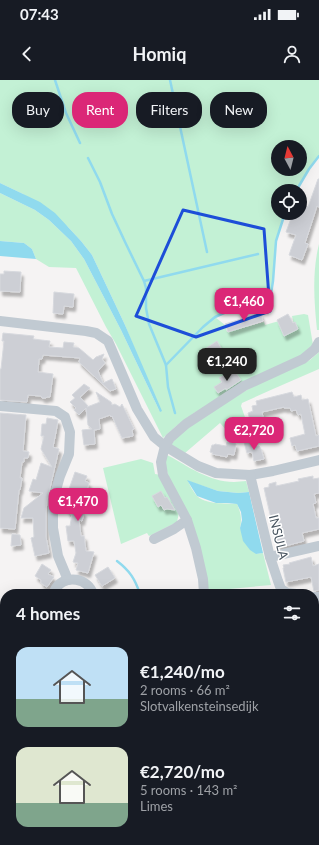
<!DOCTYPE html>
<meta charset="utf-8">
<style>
:root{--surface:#171b24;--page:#242831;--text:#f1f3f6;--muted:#9ea1a6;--accent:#db2777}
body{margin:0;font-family:Lato,sans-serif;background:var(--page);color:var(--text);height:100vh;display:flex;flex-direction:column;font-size:15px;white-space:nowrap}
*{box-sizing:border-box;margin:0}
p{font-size:13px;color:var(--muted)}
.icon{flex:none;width:22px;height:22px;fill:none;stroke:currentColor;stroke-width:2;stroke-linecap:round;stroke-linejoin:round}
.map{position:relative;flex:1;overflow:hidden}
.sheet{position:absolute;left:0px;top:509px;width:319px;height:256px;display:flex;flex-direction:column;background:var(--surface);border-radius:16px 16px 0 0;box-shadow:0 4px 16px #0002}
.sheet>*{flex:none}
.guide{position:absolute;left:12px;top:12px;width:295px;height:36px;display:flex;gap:8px}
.needle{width:26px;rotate:353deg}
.controls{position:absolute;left:271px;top:60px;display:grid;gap:8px}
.controls a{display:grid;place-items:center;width:36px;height:36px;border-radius:50%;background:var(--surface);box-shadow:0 4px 16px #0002;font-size:20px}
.price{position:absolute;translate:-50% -34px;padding:0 9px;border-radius:8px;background:var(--accent);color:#fff;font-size:13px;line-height:26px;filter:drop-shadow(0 1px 2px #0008)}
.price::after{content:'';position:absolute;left:50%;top:24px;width:12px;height:9px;margin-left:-6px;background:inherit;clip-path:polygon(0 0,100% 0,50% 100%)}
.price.current{background:#222;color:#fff}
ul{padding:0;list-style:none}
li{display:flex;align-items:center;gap:12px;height:100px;padding:0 16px}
li span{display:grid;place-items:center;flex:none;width:112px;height:80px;border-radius:12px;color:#555}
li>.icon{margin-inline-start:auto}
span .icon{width:48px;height:48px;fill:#fffc;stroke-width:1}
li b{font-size:17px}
h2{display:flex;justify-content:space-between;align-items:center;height:48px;padding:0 16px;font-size:17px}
.chip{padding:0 14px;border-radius:16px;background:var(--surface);box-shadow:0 4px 16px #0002;font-size:14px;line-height:36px}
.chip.current{background:var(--accent);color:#fff}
.status{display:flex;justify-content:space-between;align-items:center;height:28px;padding:0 20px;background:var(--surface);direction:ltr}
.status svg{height:11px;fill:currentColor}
header{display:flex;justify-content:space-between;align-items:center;height:52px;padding:0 16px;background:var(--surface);font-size:18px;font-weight:700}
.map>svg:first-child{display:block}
</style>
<div class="status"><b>07:43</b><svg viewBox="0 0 49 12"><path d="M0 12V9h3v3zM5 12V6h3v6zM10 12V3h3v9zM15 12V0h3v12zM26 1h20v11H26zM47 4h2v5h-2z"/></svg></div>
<header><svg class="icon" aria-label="back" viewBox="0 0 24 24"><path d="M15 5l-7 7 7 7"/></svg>Homiq<svg class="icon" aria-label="person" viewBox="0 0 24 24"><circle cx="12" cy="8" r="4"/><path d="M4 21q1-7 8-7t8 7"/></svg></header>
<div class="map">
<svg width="319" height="765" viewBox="0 0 319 765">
<defs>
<filter id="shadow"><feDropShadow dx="2.5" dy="4.5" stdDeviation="1" flood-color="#0004"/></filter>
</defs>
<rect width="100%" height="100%" fill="#f5f3f3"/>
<g fill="#c3f1d5" fill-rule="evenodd">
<path d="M0,0h319v76l-10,13 -13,22h-18v22h7l-9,28 -3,40 -3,19 -5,4 -41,9 -9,4 10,8 2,7 37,-10 1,3 14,-4 16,7 -3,-12 12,-2 4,1 5,30 -13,11 -106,57 -19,14 -12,11 -47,-94 -10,-17 -30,-59 -27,-1 -13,-8 -4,-10 -8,-6 -24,-2v-48l35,17 14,10 22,21 13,18 37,71 39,82 -35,-87 -33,-70 -11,-14 -13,-14 -45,-33 -23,-11zM278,67h22v22h-22z"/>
<path d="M319,164v86h-2c-3,-29 -5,-58 2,-86z"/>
<polygon points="319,272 319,289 273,309 242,323 241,326 246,340 229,353 220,343 185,373 171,365 179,354 228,321 254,306 310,280"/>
<path d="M167,375c21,11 42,27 67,27 4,0 8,-1 12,-1l3,11 -11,1 -20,-2 -30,-10c2,5 5,10 8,14 9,10 29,8 41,9 4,9 5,15 3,24l16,26 7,-1 8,32 -63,6 -42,-123 -1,-7z"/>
<polygon points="141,379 153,383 155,394 161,395 179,433 177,442 149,456 147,453 121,464 103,388"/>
<polygon points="0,728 5,729 5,750 0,750"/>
<polygon points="65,760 214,760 239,765 96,765"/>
</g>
<g fill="#90daee">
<polygon points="0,103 40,122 55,133 81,161 92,175 125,245 150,303 162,331 160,332 121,250 84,179 71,161 49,140 35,130 0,113"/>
<polygon points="0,161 24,163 32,169 36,179 0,176"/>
<polygon points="187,400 218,411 238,413 249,412 263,473 256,474 250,470 243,461 240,448 242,440 241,432 237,424 227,423 216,423 197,416"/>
<rect x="0" y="648" width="5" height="31"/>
</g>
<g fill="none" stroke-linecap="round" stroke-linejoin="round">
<g stroke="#90daee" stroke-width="2.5">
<polyline points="55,0 66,33 80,63"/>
<polyline points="170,0 207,172"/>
<polyline points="88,78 100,102 112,134 126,164 144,201 146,208 146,228 149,244 166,285 168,307 175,333"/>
<polyline points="296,111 309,89 319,76"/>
<polyline points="144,201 258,174"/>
<polyline points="166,285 203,247 215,237 224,233 265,224 270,220 273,201 276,161 285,133"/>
<path d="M117,481c13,10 18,18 23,33"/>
</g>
</g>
<g fill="#cdcfd5" stroke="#d7d9de" filter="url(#shadow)">
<polygon points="318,99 319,99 319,127 317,126 305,163 308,164 302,180 289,175 296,155 286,152 293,133 300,133 302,125 308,127"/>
<polygon points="4,191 21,192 20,212 0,211 0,194 4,194"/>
<polygon points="54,212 74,214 73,227 64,226 63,234 53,233"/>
<polygon points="260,233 263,241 228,252 225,244"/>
<polygon points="288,234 293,243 295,242 298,249 284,256 277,240"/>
<polygon points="3,253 34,256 33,259 50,261 49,267 63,268 64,262 74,263 73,267 79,268 93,280 96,277 104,274 102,279 105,283 98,291 103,303 112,299 116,309 110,311 79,282 80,278 43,275 42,279 39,279 38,292 53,294 50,317 47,317 46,318 42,318 41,316 28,315 27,322 0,320 0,289 1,289 4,261 2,261"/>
<polygon points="217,261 221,268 209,275 205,269"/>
<polygon points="235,292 241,300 226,310 226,308 218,313 214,307 222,302 219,298 227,294 228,296"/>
<polygon points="84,304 90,308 80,317 88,326 87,327 100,322 96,312 111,322 112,325 115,324 120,327 122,324 134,349 132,350 133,356 122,358 112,336 111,337 110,335 99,339 100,349 94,350 95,364 84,365 82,350 92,349 88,345 86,328 79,335 74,330 76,328 70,322 75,318 72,315"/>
<polygon points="292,312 294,317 301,315 302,320 308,319 316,356 319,355 319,366 297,371 295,365 292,366 290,358 305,354 301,334 298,335 296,330 291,331 290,328 284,328 284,327 262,332 263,337 250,340 248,333 253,331 252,326 257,325 256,321"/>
<polygon points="0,333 26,335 23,371 29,372 28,378 24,378 24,382 22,382 20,398 22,398 20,410 19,410 15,449 0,448"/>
<polygon points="47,338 58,340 56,352 53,367 59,369 47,421 46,432 46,457 49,473 35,476 31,458 34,457 33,438 21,438 24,428 43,413 29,411 33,399 36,400 41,383 52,387 41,369 44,356 41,356 42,344 46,344"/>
<polygon points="253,361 254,367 259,366 261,369 264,379 254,381 252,372 247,373 244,362"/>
<polygon points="227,362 236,364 234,375 228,374 227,377 212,374 213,373 210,372 212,365 214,365 215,364 226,366"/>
<polygon points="75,392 87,396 85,401 89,403 86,413 83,412 80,431 84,432 82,441 79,440 81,456 84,456 86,471 94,472 88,493 76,490 78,483 73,482 76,473 74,461 68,461 66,446 70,446 72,434 68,433 68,429 66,429 68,412"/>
<polygon points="313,396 313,399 319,398 319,413 314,414 316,423 313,424 316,438 319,438 319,449 302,453 304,461 285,466 285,465 279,466 278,464 277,464 264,408 269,407 269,404 276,402 276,406 299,401 298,399"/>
<polygon points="161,411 165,418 167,417 175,430 167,429 164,430 161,425 158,427 152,416"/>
<polygon points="12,454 20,455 21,465 11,466"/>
<polygon points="311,477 313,486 319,484 319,510 314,511 311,497 286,502 283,488 284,488 283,485 290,484 289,483"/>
<polygon points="42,484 51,490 48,494 54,497 47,507 41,503 41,500 35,496"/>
<polygon points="108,487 115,498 102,506 95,495"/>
</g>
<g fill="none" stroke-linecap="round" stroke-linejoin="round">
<g stroke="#c1cad2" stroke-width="10">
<polyline points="0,241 86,251 96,253 108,261 137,329 154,357 165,366 198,386 216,393 250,395 273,391 319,380"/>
<polyline points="0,326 56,331 65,337 70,352 69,374 60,396 53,421 53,448 58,476 68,500"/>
<polyline points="250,395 270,477 278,501 281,509 287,513 296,514"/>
<polyline points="154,459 174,449 187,440"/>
<polyline points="270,477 319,466"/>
<path d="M53,514c1,-2 2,-4 3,-6 10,-14 32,-10 37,6"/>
<polyline points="204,514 203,499 196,468 187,440 163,395 161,382 165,366 170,358 186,344 244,306 303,279 315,269 319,262"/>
<polyline points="314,517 319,517"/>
<polyline points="314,582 319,583"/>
<polyline points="0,600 5,602"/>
<polyline points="314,675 319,676"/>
<polyline points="0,707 5,708"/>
<polyline points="253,760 275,765"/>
</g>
<g stroke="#b5b8bd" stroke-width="2.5">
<polyline points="0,760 29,765"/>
<polyline points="28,760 59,765"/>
</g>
</g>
<path fill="none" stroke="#1d4ed8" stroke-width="3" stroke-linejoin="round" d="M183,130l81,19 6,82 -74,26 -60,-21z"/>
<g text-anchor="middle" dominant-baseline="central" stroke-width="3" stroke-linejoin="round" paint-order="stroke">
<g font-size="13" fill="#4a5661" stroke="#fff">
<text transform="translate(279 457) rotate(76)">INSULA</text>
</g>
</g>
</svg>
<div class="controls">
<a><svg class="needle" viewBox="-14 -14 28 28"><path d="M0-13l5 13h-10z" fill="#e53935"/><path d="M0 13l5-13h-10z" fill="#9ea1a6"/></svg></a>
<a><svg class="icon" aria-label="locate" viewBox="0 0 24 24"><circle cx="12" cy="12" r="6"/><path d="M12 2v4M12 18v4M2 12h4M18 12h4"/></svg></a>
</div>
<b class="price" style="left:244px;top:242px">€1,460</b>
<b class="price current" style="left:227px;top:302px">€1,240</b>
<b class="price" style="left:254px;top:371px">€2,720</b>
<b class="price" style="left:78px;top:442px">€1,470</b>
<div class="guide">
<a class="chip">Buy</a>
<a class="chip current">Rent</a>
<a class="chip">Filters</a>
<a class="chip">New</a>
</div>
<section class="sheet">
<h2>4 homes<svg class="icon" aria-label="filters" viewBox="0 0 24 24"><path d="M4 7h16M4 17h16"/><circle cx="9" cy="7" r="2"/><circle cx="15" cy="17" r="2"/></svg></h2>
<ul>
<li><span style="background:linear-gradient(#bfe0f5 65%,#7fa58c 0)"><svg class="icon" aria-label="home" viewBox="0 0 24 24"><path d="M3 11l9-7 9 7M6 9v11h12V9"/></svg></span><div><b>€1,240/mo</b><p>2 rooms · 66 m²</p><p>Slotvalkensteinsedijk</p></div></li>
<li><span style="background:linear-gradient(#dfe7d0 70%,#7fa58c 0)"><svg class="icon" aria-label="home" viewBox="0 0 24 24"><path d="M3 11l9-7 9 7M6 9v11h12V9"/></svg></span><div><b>€2,720/mo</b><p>5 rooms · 143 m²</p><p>Limes</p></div></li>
</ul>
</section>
</div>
